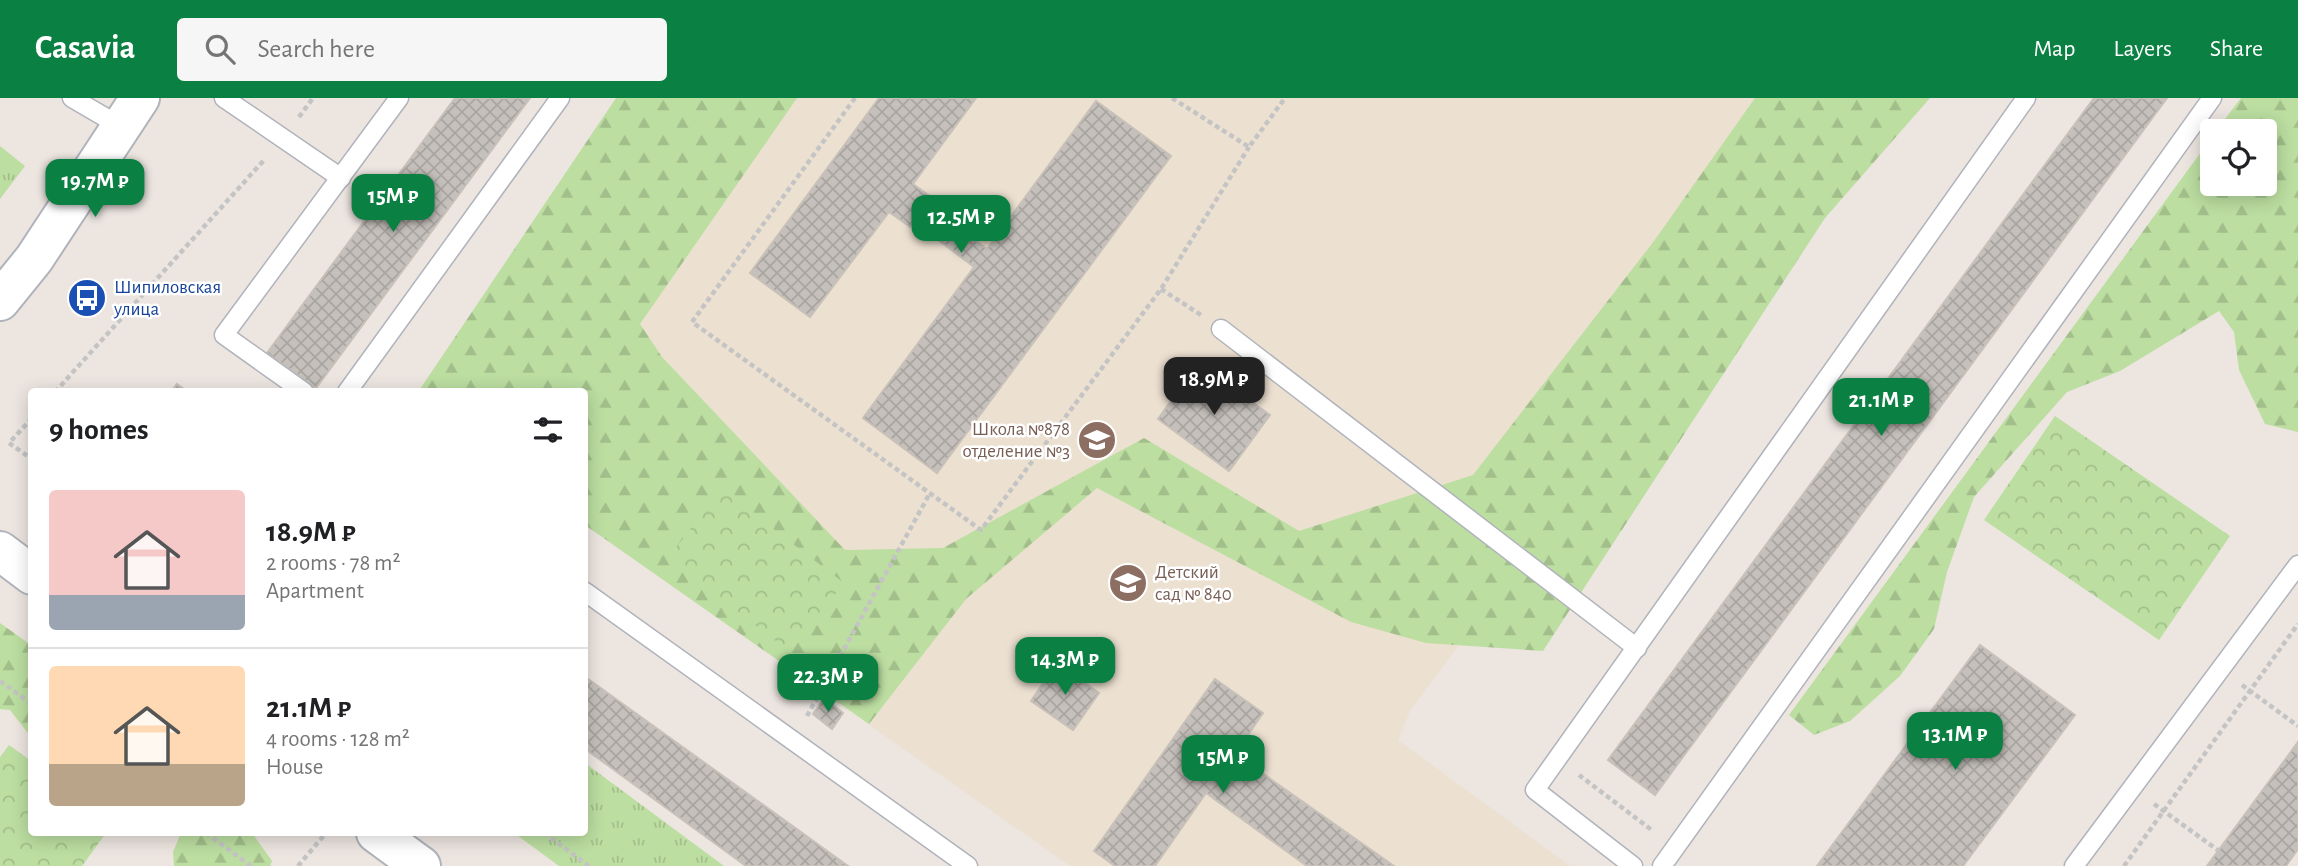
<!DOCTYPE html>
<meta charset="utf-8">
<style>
:root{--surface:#fff;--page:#f6f6f6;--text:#202124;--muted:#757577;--line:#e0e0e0;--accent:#0b8043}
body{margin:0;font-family:"Alegreya Sans",sans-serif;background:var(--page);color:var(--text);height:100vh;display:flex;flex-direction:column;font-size:26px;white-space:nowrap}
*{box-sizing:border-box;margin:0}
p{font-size:23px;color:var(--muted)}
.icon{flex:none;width:38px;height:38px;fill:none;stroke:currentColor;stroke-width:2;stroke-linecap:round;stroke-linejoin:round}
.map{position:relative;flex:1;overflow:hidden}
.details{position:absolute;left:28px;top:290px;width:560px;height:448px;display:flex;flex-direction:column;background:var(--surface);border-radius:7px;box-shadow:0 4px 18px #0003}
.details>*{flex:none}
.fabs{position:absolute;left:2200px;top:21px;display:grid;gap:14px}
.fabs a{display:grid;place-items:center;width:77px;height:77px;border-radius:7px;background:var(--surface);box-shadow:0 4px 18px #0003;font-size:35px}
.price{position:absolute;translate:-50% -60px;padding:0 16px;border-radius:14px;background:var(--accent);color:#fff;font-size:23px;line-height:46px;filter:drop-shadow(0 2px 4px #0008)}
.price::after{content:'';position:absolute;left:50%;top:42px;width:21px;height:16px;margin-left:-10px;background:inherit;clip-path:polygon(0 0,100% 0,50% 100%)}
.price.selected{background:#222;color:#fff}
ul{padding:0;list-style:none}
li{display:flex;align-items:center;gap:21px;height:175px;padding:0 21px}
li+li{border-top:2px solid var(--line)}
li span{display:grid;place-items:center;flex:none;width:196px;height:140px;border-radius:7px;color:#555}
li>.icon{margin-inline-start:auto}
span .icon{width:84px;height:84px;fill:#fffc;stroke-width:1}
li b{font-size:30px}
h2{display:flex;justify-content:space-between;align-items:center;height:84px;padding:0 21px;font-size:30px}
header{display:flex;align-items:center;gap:42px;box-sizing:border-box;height:98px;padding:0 35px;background:var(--accent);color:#fff}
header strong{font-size:33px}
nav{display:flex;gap:38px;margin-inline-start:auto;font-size:24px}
.search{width:490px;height:63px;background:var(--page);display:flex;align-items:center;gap:18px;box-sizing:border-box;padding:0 24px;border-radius:7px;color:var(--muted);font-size:26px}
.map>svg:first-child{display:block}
</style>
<header>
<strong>Casavia</strong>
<div class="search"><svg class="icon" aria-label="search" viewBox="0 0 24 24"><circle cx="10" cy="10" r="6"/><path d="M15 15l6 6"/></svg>Search here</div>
<nav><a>Map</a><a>Layers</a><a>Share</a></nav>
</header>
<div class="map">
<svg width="2298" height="768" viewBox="0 0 2298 768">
<defs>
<pattern id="grass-tufts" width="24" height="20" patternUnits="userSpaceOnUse" patternTransform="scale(1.75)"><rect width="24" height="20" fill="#bcdea1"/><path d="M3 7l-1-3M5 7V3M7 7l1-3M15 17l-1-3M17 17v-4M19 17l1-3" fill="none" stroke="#a2bf8b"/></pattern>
<pattern id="forest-firs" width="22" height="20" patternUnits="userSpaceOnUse" patternTransform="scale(1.75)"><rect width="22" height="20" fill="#bcdea1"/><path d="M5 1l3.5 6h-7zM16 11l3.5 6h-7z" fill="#a2bf8b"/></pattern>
<pattern id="park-crowns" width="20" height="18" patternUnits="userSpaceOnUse" patternTransform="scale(1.75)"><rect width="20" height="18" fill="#bcdea1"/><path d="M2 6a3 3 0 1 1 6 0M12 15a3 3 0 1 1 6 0" fill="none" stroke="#a2bf8b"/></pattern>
<pattern id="building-cross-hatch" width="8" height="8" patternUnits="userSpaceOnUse" patternTransform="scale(1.75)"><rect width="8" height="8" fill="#c5c0bb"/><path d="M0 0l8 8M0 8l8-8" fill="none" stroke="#a9a5a1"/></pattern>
</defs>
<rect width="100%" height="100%" fill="#ece5e0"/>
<polygon fill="#ece0d1" points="792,0 1863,0 1410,613 1398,642 1570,768 1070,768 585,427 584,294 574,294"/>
<g fill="url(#grass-tufts)">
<polygon points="0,48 25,68 0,101"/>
<polygon points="585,665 724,768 559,768 514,735 584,735"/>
</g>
<g fill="url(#forest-firs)">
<polygon points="616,0 797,0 640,226 662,259 845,452 943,450 1144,340 1299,433 1473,377 1654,143 1755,0 1930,0 1825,120 1543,553 1426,545 1351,524 1097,390 966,501 869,626 585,427 584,294 418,294"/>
<polygon points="2241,0 2298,0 2298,334 2265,326 2239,272 2234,234 2219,213 2120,273 2067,294 1974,399 1947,474 1934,531 1900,578 1850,623 1814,637 1789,617 2212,39 2212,86 2264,86 2264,33 2216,33"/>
<polygon points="0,525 31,547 31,639 10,612 0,611"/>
<polygon points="181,735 252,735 272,763 270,768 174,768 173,754"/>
</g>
<g fill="url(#park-crowns)">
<polygon points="2055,318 2230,438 2159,542 1984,422"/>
<polygon points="721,391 844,485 790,554 668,460"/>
<polygon points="9,647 31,663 32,735 106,735 82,768 0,768 0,659"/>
</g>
<g fill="url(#building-cross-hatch)" stroke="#c8c1b9" stroke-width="2">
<polygon points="455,0 530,0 316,290 267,255"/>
<polygon points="879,0 976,0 913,86 931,99 926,106 987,151 1096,3 1171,58 937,375 863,320 974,169 914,124 910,129 889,114 810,219 750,175"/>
<polygon points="2094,0 2167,0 1655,697 1608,662"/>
<polygon points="1198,265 1270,317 1229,373 1158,321"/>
<polygon points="177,286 188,294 171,294"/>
<polygon points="1980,547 2075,617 1963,768 1817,768"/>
<polygon points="1057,565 1099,595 1073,632 1031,603"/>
<polygon points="584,578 848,768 746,768 584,650"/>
<polygon points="1215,581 1263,615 1235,656 1394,768 1307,768 1206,695 1155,768 1115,768 1094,753"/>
<polygon points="824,600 843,615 832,631 813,616"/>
<polygon points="2298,644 2298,751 2286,768 2207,768"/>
</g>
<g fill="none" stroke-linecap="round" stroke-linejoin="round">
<defs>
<g id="lane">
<polyline points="72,0 120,28"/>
<polyline points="224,0 341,80"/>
<polyline points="1221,231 1637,550"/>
<polyline points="304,294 224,237 399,0"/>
<polyline points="347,294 560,0"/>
<polyline points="584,493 968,768"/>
<polyline points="1633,768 1535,692 2026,0"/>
<polyline points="1662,768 2212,0"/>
<polyline points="2074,768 2298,467"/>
</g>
<g id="secondary">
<polyline points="0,203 34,161 140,0"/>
<polyline points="0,453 32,477"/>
<polyline points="376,735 421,768"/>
</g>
</defs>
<use href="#lane" stroke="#b0b3bb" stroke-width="21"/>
<use href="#secondary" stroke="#b0b3bb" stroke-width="42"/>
<g stroke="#c4c4c4" stroke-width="4.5" stroke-dasharray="5 3.5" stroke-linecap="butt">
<polyline points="855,0 692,224 981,432 1161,191 1249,49"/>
<polyline points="1172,0 1249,49 1285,0"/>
<polyline points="299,19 313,0"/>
<polyline points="1161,191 1201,217"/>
<polyline points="55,294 265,61"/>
<polyline points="32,320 9,345 32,361"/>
<polyline points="0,583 32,606"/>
<polyline points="2242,587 2298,628"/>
<polyline points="807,618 930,395"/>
<polyline points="1579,677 1653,733"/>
<polyline points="2154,706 2219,753"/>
<polyline points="206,735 251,768"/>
<polyline points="544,735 589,768"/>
<polyline points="298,768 326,735"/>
<polyline points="2124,768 2298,526"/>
</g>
<use href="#lane" stroke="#fff" stroke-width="18"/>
<use href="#secondary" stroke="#fff" stroke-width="38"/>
</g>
<defs>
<symbol id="bus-disc" viewBox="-11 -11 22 22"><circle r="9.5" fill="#1a4fb4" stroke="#fff"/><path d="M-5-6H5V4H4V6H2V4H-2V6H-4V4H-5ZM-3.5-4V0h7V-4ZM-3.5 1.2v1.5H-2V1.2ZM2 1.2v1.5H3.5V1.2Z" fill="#fff"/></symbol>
<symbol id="school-disc" viewBox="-11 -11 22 22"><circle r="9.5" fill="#8d6e63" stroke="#fff"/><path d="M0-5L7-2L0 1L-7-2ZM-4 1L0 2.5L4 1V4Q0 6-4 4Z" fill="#fff"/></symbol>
</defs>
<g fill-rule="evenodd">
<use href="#bus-disc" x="65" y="178" width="44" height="44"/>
<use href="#school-disc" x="1075" y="320" width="44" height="44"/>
<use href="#school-disc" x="1106" y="463" width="44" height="44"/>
</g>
<g text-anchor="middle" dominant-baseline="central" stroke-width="5" stroke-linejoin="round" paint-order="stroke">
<g font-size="19" fill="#164399" stroke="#fff" text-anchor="start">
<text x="114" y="189">Шипиловская<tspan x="114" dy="22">улица</tspan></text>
</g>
<g font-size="19" fill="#785e54" stroke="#fff" text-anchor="end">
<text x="1070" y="331">Школа №878<tspan x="1070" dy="22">отделение №3</tspan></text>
<text x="1155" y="474" text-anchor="start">Детский<tspan x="1155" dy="22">сад № 840</tspan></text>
</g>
</g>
</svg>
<div class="fabs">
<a><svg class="icon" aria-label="locate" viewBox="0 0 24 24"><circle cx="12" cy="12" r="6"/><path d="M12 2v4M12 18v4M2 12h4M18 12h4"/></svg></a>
</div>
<b class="price" style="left:95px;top:121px">19.7M ₽</b>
<b class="price" style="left:393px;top:136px">15M ₽</b>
<b class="price" style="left:961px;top:157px">12.5M ₽</b>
<b class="price selected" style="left:1214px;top:319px">18.9M ₽</b>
<b class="price" style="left:1881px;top:340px">21.1M ₽</b>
<b class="price" style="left:1065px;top:599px">14.3M ₽</b>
<b class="price" style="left:828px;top:616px">22.3M ₽</b>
<b class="price" style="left:1955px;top:674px">13.1M ₽</b>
<b class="price" style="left:1223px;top:697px">15M ₽</b>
<section class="details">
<h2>9 homes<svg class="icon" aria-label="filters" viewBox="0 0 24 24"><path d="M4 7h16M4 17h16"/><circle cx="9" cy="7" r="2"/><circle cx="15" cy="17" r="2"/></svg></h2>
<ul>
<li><span style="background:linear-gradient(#f6c9c9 75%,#9aa5b1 0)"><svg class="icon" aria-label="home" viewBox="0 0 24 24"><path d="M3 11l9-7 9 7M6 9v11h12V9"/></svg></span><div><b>18.9M ₽</b><p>2 rooms · 78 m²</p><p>Apartment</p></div></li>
<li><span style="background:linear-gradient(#ffd9b3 70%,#b9a48a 0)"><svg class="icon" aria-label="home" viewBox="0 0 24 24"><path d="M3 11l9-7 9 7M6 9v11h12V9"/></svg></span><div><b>21.1M ₽</b><p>4 rooms · 128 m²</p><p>House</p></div></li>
</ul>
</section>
</div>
